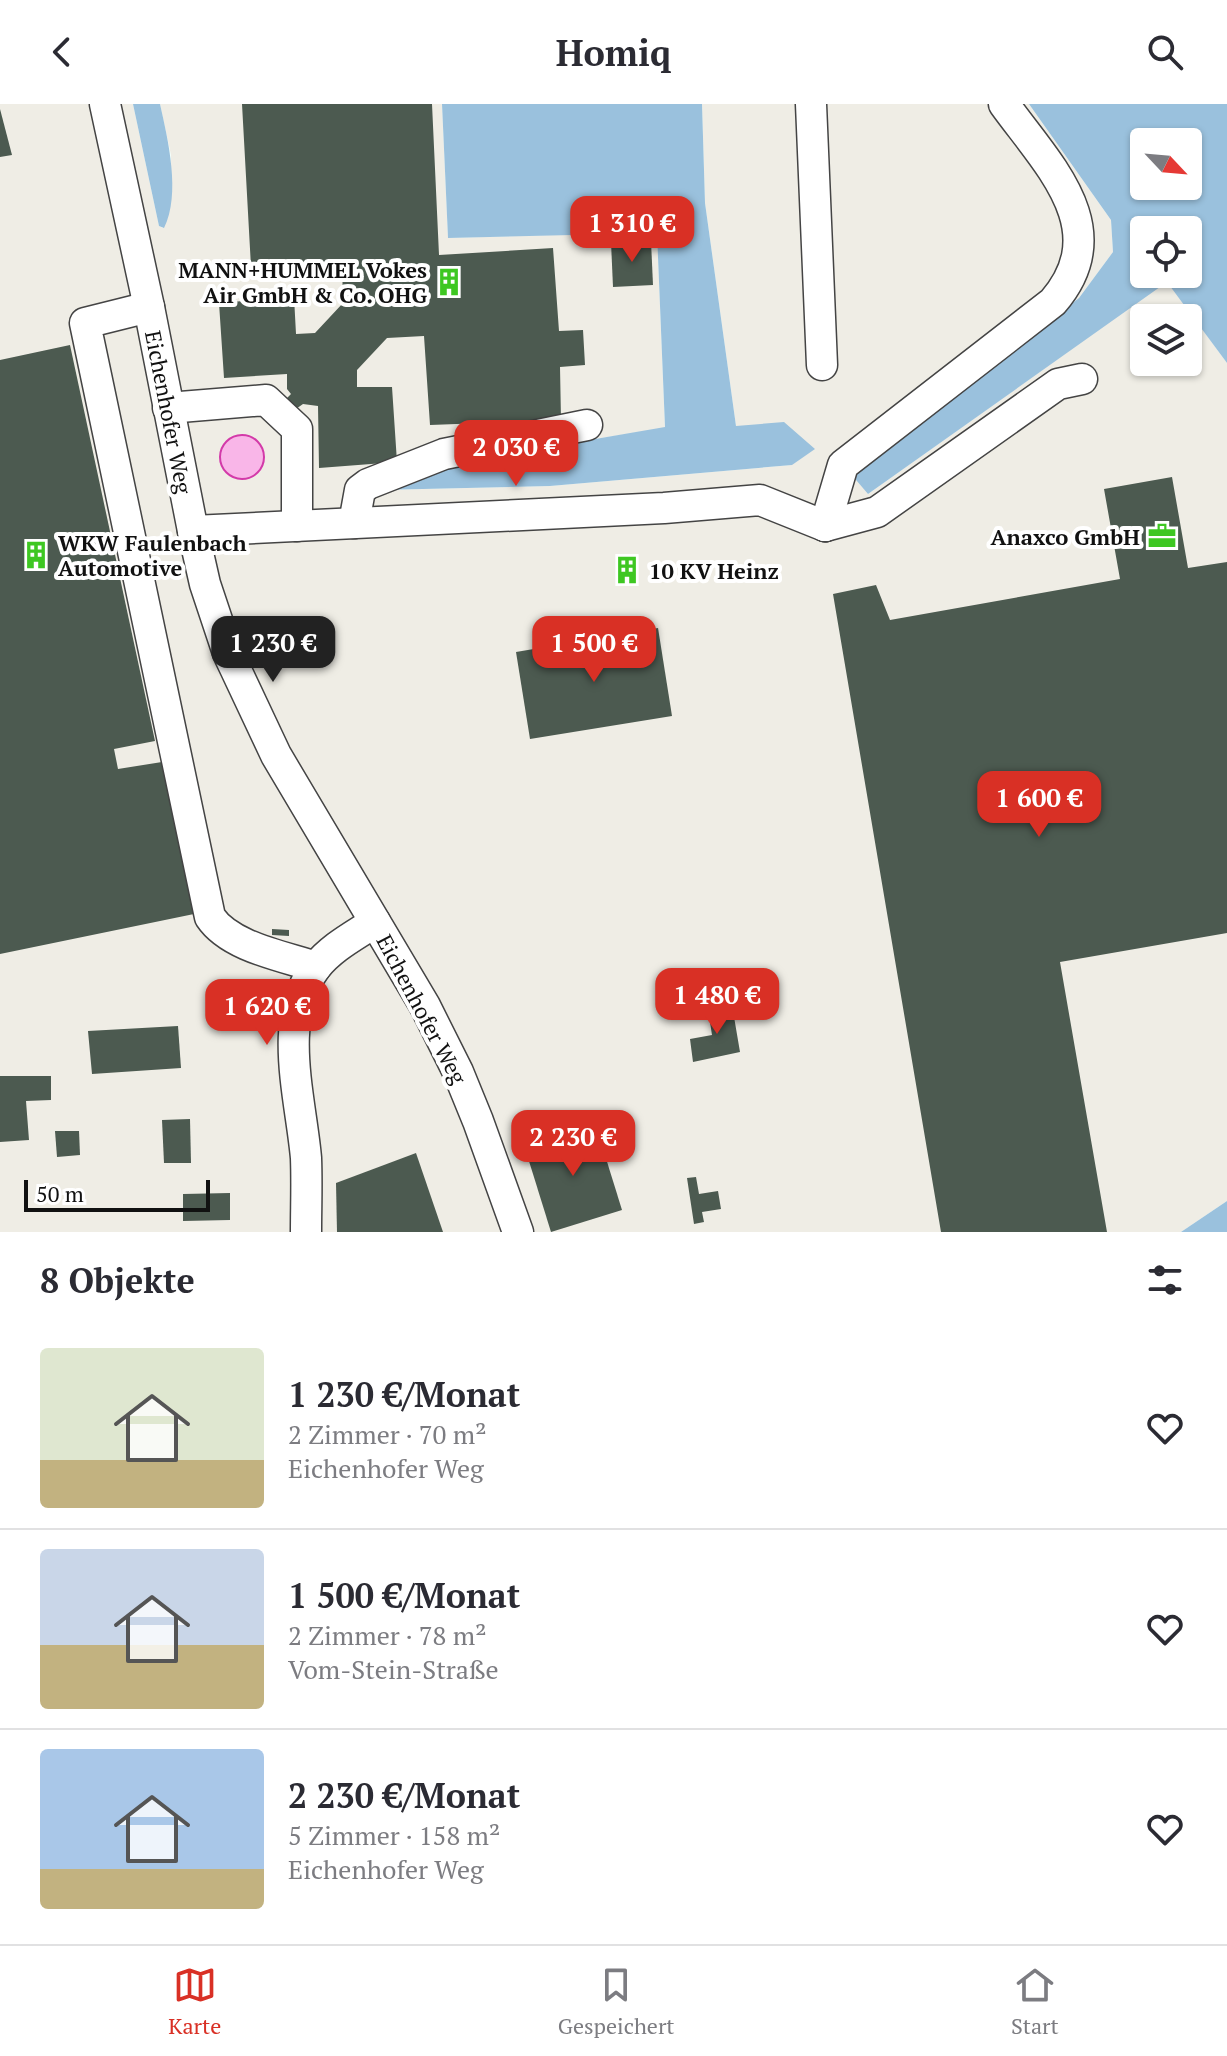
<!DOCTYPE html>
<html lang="de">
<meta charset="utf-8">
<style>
:root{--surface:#fff;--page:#f2f2f3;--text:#2b2b33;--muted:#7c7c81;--line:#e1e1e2;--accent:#d93025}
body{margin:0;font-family:"PT Serif",serif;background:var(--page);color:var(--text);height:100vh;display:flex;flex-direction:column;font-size:30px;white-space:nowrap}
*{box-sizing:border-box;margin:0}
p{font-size:26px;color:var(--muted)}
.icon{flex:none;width:44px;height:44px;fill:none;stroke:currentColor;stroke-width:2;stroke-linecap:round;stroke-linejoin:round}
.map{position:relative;height:1128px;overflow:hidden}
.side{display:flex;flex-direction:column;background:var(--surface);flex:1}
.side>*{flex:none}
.needle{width:52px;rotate:116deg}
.controls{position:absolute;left:1130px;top:24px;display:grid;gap:16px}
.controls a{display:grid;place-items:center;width:72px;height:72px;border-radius:8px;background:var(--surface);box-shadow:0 2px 6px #0004;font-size:40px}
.scale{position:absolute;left:24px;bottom:20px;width:186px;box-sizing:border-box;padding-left:8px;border:4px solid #111;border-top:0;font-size:22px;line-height:28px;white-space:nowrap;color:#111;-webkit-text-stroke:6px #fff;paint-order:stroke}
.price{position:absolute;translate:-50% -68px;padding:0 18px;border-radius:16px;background:var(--accent);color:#fff;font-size:26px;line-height:52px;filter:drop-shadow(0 2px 4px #0008)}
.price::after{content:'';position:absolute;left:50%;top:48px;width:24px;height:18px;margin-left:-12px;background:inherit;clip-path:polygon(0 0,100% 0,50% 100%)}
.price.selected{background:#222;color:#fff}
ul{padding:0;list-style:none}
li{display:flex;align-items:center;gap:24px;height:200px;padding:0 40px}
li+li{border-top:2px solid var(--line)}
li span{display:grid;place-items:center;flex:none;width:224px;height:160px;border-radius:8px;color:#555}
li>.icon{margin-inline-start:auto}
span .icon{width:96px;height:96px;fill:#fffc;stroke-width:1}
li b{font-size:34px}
h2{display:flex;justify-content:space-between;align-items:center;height:96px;padding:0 40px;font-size:34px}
header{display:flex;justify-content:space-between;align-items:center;height:104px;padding:0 40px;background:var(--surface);font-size:36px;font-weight:800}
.tab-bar{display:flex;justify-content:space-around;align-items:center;height:112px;border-top:2px solid var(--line);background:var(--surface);font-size:22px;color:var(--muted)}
.tab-bar a{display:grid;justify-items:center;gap:4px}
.tab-bar .selected{color:var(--accent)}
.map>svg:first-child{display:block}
</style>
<header><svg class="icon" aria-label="back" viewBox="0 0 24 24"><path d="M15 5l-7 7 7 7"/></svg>Homiq<svg class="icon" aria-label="search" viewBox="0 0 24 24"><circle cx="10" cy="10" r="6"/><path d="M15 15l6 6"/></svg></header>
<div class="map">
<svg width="1227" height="1128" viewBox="0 0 1227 1128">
<rect width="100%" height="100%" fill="#f4fffb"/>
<path fill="#efede5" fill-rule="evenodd" d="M0,0h133l26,122 4,2 7,-23 1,-50 -11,-51h282l6,134 209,-6 8,196 -127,20 -155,42 167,-4 242,-21 -56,-39 -31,-223 -3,-99h327l82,116 2,32 -34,46 -227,176 16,20 299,-213 60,82v838l-46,31h-1181zM1144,214h44v44h-44z"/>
<g fill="#9ac1dd" fill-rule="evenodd">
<path d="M133,0h27c8,36 21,90 4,124l-5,-2z"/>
<polygon points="442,0 702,0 705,99 736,322 784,318 815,345 792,361 550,382 379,386 450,360 665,323 657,129 448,134"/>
<path d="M1029,0h198v259l-60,-81 -299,212 -17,-20 228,-176 34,-46 -2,-32zM1144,38h44v44h-44zM1144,126h44v44h-44z"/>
<polygon points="1227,1097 1227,1128 1181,1128"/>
</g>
<circle fill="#f9b6e8" stroke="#d33aa9" stroke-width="2" cx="242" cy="353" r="22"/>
<g fill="#4c5a50">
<polygon points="242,0 432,0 439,151 553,144 559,227 583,226 585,261 560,263 561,316 430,321 424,232 387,234 357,266 357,283 392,283 397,358 319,364 318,302 303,300 293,307 284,297 291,290 287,285 287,270 224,274 219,199 294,193 296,230 315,229 343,199 342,158 251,163"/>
<polygon points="0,5 12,51 0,53"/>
<polygon points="651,137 653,181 613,183 611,138"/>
<polygon points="70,241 155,637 114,645 118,665 162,658 194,810 0,850 0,256"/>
<polygon points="1172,373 1188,464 1227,458 1227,829 1060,858 1107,1128 941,1128 833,490 876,481 890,516 1120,475 1104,385"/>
<polygon points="658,524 672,612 530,635 516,548"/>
<polygon points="272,825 289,826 289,832 272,831"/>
<polygon points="732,901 740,948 693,958 690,935 712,931 708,905"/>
<polygon points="178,922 181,964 92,970 88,927"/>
<polygon points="0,972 51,972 51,996 26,997 29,1036 0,1038"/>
<polygon points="190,1015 191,1059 164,1059 162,1016"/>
<polygon points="595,1019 622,1106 551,1128 524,1041"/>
<polygon points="55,1027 79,1027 80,1051 57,1053"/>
<polygon points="416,1049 443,1128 337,1128 336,1079"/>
<polygon points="696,1073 699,1090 718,1087 721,1105 702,1108 704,1118 694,1120 687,1074"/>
<polygon points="230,1089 230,1116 183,1117 183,1090"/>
</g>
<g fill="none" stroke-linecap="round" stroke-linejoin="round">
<defs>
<g id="minor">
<polyline points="105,0 149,203 193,427 205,480 228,549 276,651 425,902 458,968 478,1017 518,1128"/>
<polyline points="811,0 822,261"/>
<path d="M149,203l-64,16 125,594c20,30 73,39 106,50"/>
<polyline points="168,304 266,296 297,325 297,422"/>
<polyline points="354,419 360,386 368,380 444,350 587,321"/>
<path d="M825,422l18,-61 210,-163c63,-73 -5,-137 -49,-198"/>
<polyline points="825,422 877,408 1058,280 1082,275"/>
<polyline points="193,427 664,404 760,396 825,422"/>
<path d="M306,1128c0,-24 1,-49 0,-74 -5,-59 -30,-140 10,-191 16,-20 38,-31 59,-45"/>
</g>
</defs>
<use href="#minor" stroke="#444" stroke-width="33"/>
<use href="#minor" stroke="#fff" stroke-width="30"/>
</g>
<defs>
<symbol id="building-bare" viewBox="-9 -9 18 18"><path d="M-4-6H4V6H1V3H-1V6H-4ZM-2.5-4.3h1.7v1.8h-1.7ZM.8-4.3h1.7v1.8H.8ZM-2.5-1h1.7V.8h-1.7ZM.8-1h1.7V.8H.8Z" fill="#3ec722" stroke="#fff" stroke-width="2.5" paint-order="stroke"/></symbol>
<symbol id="office-bare" viewBox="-9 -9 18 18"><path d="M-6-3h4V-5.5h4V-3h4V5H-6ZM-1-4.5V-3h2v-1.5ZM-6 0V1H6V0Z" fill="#3ec722" stroke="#fff" stroke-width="2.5" paint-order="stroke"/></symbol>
</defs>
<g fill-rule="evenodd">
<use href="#building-bare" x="429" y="158" width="40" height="40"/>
<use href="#office-bare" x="1142" y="412" width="40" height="40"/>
<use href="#building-bare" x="16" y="431" width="40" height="40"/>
<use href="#building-bare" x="607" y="446" width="40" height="40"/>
</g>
<g text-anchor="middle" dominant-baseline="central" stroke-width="8" stroke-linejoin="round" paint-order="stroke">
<g font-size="22" font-weight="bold" fill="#111" stroke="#fff" text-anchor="end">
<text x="427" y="165">MANN+HUMMEL Vokes<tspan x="427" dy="25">Air GmbH &amp; Co. OHG</tspan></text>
<text x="1140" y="432">Anaxco GmbH</text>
<text x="58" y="438" text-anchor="start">WKW Faulenbach<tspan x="58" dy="25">Automotive</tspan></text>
<text x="649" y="466" text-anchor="start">10 KV Heinz</text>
</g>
<g font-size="22" fill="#111" stroke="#fff">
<text transform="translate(169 308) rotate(79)">Eichenhofer Weg</text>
<text transform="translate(422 905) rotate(62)">Eichenhofer Weg</text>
</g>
</g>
</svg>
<div class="controls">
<a><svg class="needle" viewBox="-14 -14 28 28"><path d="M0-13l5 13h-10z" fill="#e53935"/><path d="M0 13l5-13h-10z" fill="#7c7c81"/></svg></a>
<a><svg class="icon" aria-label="locate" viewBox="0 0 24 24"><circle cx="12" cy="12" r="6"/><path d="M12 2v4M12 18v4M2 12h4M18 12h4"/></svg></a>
<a><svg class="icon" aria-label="layers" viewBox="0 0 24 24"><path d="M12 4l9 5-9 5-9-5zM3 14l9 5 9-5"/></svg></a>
</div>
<div class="scale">50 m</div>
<b class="price" style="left:632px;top:160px">1 310 €</b>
<b class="price" style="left:516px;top:384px">2 030 €</b>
<b class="price selected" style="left:273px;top:580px">1 230 €</b>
<b class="price" style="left:594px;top:580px">1 500 €</b>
<b class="price" style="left:1039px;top:735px">1 600 €</b>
<b class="price" style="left:717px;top:932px">1 480 €</b>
<b class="price" style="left:267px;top:943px">1 620 €</b>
<b class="price" style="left:573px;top:1074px">2 230 €</b>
</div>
<section class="side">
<h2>8 Objekte<svg class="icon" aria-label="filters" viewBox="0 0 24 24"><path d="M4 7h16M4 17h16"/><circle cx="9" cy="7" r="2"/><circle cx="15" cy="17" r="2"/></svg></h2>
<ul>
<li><span style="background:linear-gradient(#dfe7d0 70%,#c2b280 0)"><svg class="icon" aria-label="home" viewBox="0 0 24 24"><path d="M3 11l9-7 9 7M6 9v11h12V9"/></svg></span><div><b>1 230 €/Monat</b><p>2 Zimmer · 70 m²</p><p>Eichenhofer Weg</p></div><svg class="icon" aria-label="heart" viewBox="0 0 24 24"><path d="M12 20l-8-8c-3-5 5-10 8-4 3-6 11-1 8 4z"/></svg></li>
<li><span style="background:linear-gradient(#c9d6e8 60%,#c2b280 0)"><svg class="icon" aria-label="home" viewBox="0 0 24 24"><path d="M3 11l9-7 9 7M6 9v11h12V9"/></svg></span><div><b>1 500 €/Monat</b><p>2 Zimmer · 78 m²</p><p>Vom-Stein-Straße</p></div><svg class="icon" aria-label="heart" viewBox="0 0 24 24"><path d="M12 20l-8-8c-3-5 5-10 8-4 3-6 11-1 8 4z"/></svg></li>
<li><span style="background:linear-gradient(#a9c7e8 75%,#c2b280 0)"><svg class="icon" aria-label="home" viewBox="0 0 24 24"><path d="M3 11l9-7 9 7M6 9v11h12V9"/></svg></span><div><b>2 230 €/Monat</b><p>5 Zimmer · 158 m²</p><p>Eichenhofer Weg</p></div><svg class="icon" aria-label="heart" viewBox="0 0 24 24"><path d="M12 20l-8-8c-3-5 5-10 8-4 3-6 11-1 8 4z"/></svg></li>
</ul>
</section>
<nav class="tab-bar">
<a class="selected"><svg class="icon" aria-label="map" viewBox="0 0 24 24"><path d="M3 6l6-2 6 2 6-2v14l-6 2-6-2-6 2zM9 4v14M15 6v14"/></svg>Karte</a>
<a><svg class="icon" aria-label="saved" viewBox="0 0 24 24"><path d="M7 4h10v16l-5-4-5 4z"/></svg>Gespeichert</a>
<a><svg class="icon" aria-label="home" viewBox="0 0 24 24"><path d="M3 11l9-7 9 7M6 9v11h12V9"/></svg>Start</a>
</nav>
